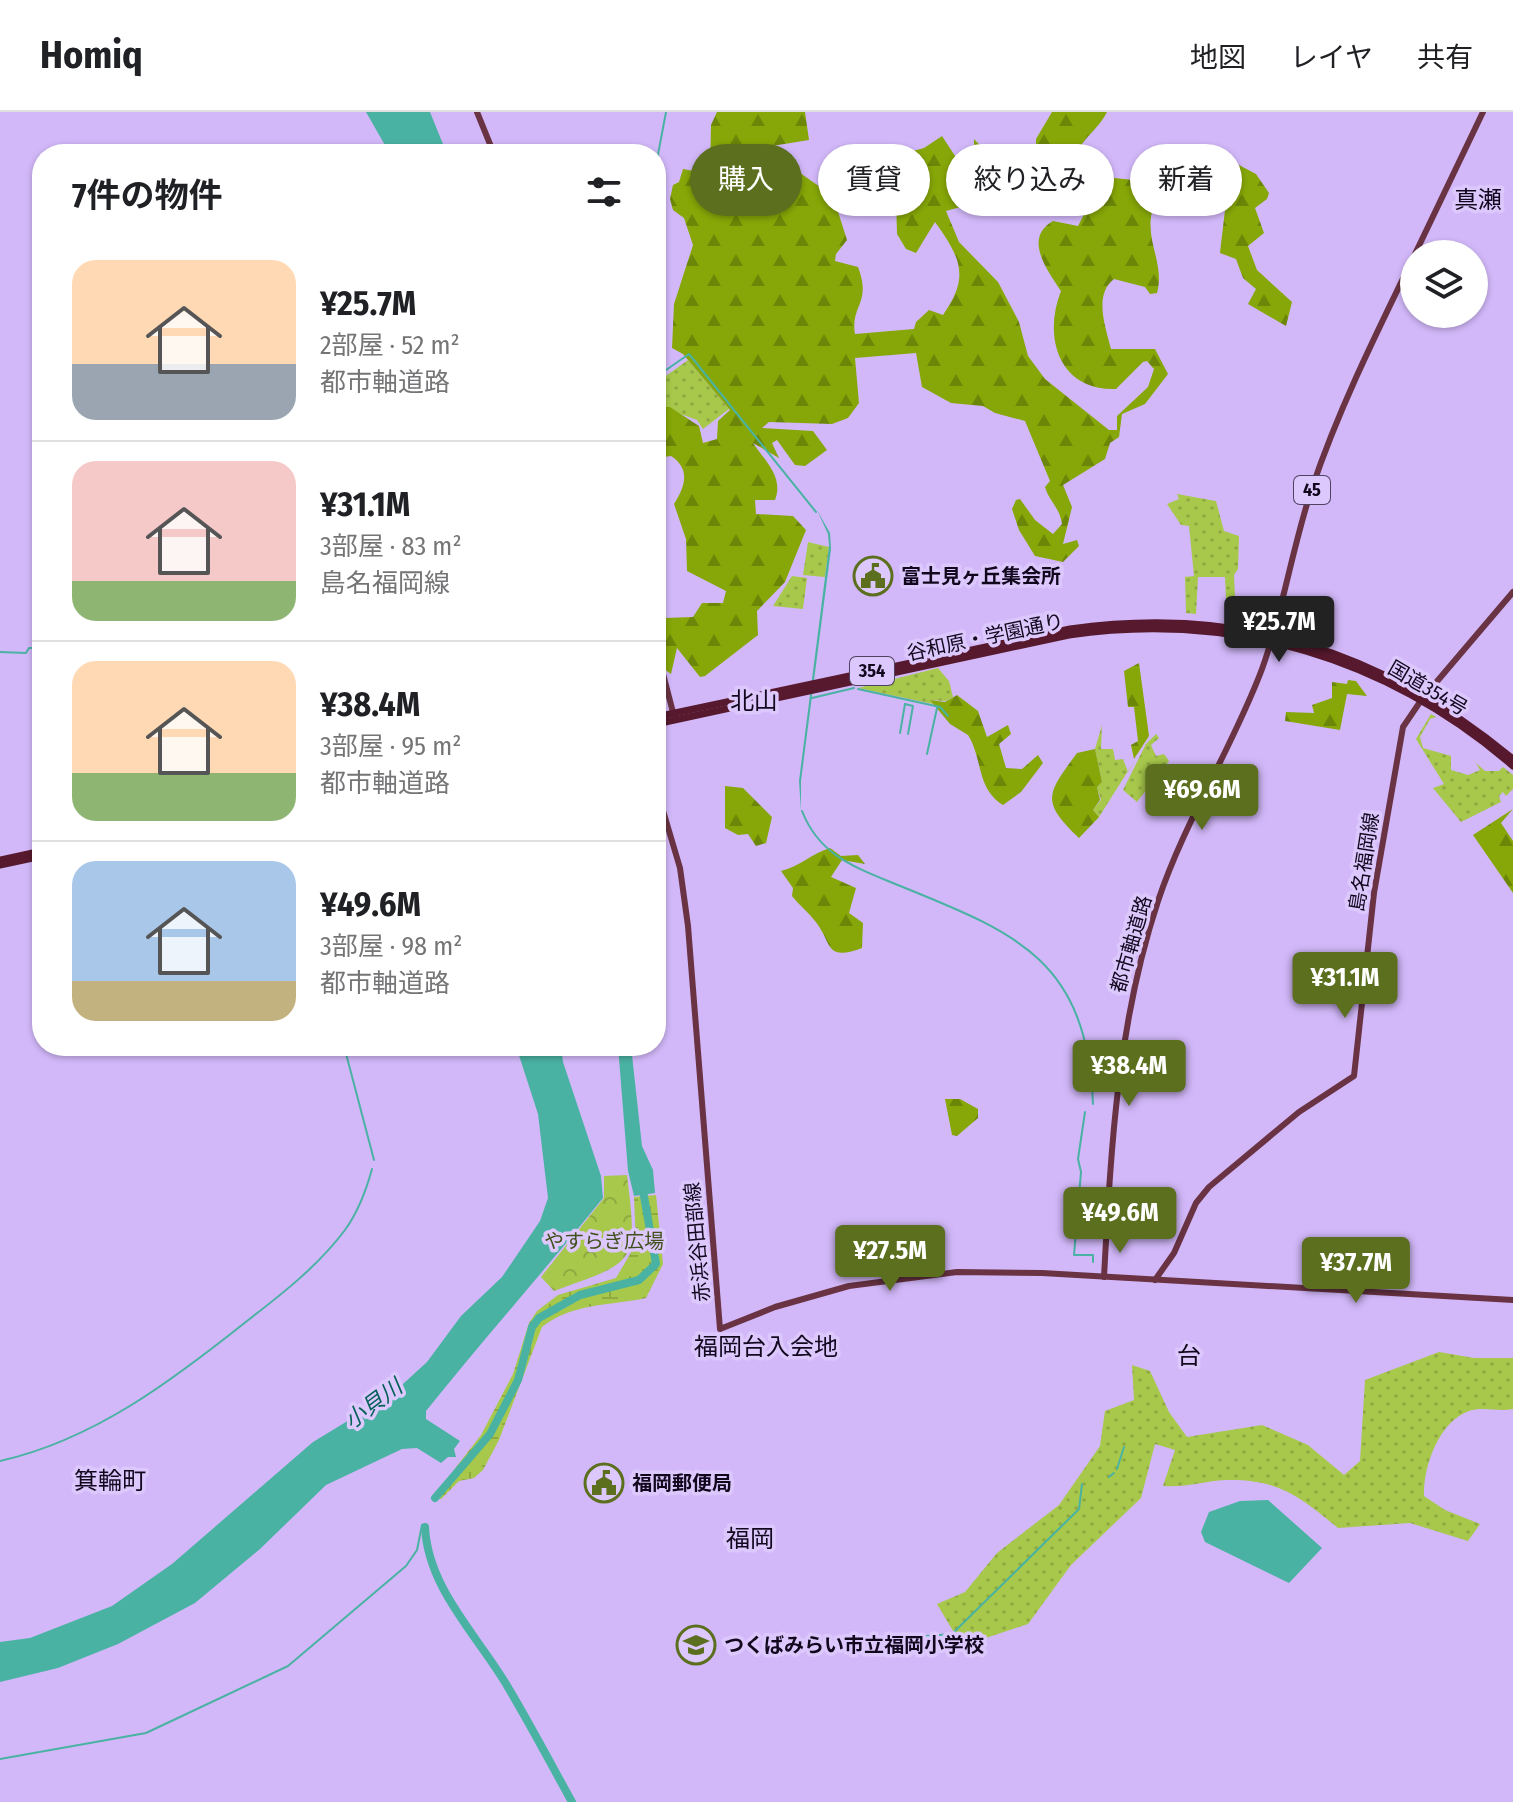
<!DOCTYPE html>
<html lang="ja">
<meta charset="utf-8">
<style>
:root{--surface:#fff;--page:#f2f2f2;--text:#202124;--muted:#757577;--line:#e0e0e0;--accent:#5b6f1e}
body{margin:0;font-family:"Fira Sans Condensed","Noto Sans JP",sans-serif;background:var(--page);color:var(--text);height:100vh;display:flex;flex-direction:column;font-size:30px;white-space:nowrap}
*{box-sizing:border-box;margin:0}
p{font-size:26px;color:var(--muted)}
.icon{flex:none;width:44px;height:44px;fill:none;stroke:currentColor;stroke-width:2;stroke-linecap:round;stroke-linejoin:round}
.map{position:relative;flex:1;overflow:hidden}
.side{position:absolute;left:32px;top:32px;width:634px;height:912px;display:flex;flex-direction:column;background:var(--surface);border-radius:32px;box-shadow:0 2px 6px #0004}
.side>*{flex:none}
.hud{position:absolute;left:690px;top:32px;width:702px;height:72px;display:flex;gap:16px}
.fabs{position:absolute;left:1400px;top:128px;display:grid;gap:16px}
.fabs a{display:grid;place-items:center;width:88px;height:88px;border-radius:50%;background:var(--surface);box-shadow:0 2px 6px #0004;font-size:40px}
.price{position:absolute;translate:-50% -68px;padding:0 18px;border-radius:8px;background:var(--accent);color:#fff;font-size:26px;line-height:52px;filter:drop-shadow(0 2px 4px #0008)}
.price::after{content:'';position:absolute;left:50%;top:48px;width:24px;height:18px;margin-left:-12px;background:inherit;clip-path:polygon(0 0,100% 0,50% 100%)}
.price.on{background:#222;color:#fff}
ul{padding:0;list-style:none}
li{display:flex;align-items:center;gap:24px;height:200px;padding:0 40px}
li+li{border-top:2px solid var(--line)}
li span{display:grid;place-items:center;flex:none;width:224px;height:160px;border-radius:24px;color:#555}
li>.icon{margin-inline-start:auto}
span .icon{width:96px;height:96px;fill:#fffc;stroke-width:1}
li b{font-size:34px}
h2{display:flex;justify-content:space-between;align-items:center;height:96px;padding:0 40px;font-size:34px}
.pill{padding:0 28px;border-radius:36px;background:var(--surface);box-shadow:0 2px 6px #0004;font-size:28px;line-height:72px}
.pill.on{background:var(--accent);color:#fff}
header{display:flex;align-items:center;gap:48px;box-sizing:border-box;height:112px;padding:0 40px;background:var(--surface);border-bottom:2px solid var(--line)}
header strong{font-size:38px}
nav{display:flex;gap:44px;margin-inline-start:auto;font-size:28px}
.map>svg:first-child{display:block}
</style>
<header>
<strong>Homiq</strong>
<nav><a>地図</a><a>レイヤ</a><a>共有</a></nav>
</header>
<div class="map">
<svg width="1513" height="1690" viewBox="0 0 1513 1690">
<defs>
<pattern id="grass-dots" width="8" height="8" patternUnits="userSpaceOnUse" patternTransform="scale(2)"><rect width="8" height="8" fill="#a7c84b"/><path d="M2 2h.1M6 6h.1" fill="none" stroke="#8faa41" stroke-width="1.8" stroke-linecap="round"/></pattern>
<pattern id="forest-firs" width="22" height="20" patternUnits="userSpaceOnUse" patternTransform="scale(2)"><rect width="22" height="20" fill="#86a707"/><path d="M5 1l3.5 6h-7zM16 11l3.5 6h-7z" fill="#6c8607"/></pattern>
<pattern id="wetland-marsh" width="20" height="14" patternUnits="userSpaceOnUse" patternTransform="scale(2)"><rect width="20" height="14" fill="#a7c84b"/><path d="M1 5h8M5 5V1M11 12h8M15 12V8" fill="none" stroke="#8faa41"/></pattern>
<pattern id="park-crowns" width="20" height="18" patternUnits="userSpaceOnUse" patternTransform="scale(2)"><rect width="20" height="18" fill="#a7c84b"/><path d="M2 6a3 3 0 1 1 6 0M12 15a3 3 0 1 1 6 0" fill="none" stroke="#8faa41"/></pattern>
</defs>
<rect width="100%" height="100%" fill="#d2b8f9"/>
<g fill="url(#grass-dots)">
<polygon points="688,248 729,297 703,317 697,308 656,293 656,271"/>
<polygon points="1177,382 1216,389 1224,419 1239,424 1238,457 1234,463 1236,509 1227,508 1225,465 1198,465 1196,502 1186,501 1185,465 1194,464 1189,414 1181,413 1167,392 1179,387"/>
<polygon points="808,430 829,435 825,465 803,463"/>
<polygon points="792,464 807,466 803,497 773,494"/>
<polygon points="938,556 949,569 953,585 946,589 931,588 933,592 858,576"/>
<polygon points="1431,602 1436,605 1430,607 1420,625 1423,636 1451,644 1451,658 1468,663 1480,658 1476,651 1485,659 1499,659 1503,655 1513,663 1513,677 1506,684 1503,680 1499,684 1501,690 1461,710 1433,676 1444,672 1416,627"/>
<polygon points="1102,613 1101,637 1113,637 1115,648 1123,647 1128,660 1135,648 1099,705 1093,698 1101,688 1097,675 1102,670 1095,637"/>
<polygon points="1156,622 1159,626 1151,633 1156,644 1164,642 1169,649 1137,690 1123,678 1146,632"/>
<path d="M1439,1240l35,6h39v51c-14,3 -31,-3 -44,2 -30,10 -46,56 -45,85l21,14 35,14 -12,17 -58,-18 -72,5c-39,-32 -59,-49 -112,-48 -22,1 -41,8 -63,6l12,-36 -20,-6 -14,54 -70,67 -43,59 -66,22 -25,-42 28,-12 32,-39 62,-48 41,-59 5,-35 29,-11 -2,-35 18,6 19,41 18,25 75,-12 46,20 36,30 16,-14 5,-81z"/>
</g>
<g fill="url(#forest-firs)">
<path d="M717,0h88l4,28 -37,6 -2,6 63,44 14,44 -11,14 -1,7 23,6c14,37 -8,38 -3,67l59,-5 2,-7 13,-12 14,5c27,-38 18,-57 -8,-93l-19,31 -10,-4 -9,-15 -2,-78 29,-8 18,-12 17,26 15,-8v-15l34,36 19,-16 9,-2v-18l16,-27h55c-9,18 -25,26 -32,45l-19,7 -12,18 -43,13 -26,2 -11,9 -18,5 13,31 39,40 21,40 9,34 17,23 64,51h8v-14l31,-29 6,-18 -7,-8 -4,1 -27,27c-58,2 -73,-53 -55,-98 -14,-21 -38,-53 -8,-70l25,5 17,-33 19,-15 20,2 18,11 8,-17 6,9c-4,9 -12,19 -14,29 -7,29 13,52 5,81l-7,1 -5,-7 -31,-8c-21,16 -8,49 -3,70h44l13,25 -23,30 -23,10 -3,23 -9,6 -5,16 -42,26 9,22 -9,37 14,-4 2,6 -16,16 -28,-6 -16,-26 -7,-21 4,-9 4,-1 15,21 18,14 9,-10c-2,-16 -13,-23 -17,-37l5,-6 -25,-60 -30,-8 -12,-7 -32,-3 -29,-16 -6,-34 -61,5 4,45 -11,15 -16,6 -63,-2 -7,6 51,3 14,19 -22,16 -10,-1 -18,-25 -5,3 7,15 -26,-15c12,18 31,34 22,57h-20l1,14 37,2 13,14 -21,52 -28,29 1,24 -53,41 -5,1 -23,-29 -6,26 -15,-11v-40l9,-5 28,-1 9,-14h21l3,-12 -39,-20 -1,-32 -12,-35c11,-17 17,-35 -3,-48l-15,2v-51h14l29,19 4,17 14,-4 1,-18 12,-11 -47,-56 -11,-6 2,-44 19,-59 -9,-27 -11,-8 -3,-11 3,-14 6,-3 4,-13 27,5 1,-49z"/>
<path d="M1239,53l17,9 13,19 -2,6 -12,9 9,25 -16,13 9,24 35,32 -6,24 -38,-22 8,-15 -13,-11 -7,-19 -16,-6c3,-27 7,-54 8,-83z"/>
<polygon points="1139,551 1149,624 1134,647 1131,633 1138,629 1134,595 1128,595 1124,559"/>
<polygon points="1348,568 1356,569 1367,584 1347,582 1340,618 1285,609 1286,600 1314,601 1312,593 1332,586 1332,570 1347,572"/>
<path d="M957,583l21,16 9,26 21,-12 3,9 -12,10 7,24 16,1 16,-14 5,8 -22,29 -18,13c-27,-17 -20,-46 -35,-70l-18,-11 -20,-24 15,2z"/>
<path d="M1095,637l7,33 -5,5 3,13 -7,10 6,7 -20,21c-39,-37 -32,-44 -2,-85z"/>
<polygon points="725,674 743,676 772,705 766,731 756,734 748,722 738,723 725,716"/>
<polygon points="1513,697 1501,711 1513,729 1513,781 1473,723"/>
<path d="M830,736l11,8 17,-1 7,9 -23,-4 -11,17 25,11 -7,25 14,10 -1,25c-38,14 -29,-5 -47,-27 -7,-9 -16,-16 -23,-25l1,-8 -12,-17c18,-4 30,-17 49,-23z"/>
<polygon points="945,987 960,987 978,997 978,1006 957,1024 952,1023"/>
</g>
<path fill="url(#wetland-marsh)" d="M656,1083l7,69 -17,34c-37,8 -74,5 -104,29l-43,113 -16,30 -9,8 -15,3 -18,18 -8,-2 48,-62 32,-61 16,-51 8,-12 21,-16 58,-17 20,-34 -2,-47z"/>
<path fill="url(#park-crowns)" d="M627,1063c11,90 10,86 -73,116l-13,-14 63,-79v-22z"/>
<g fill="#4ab2a3">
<polygon points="366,0 430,0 447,42 390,42"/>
<polygon points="817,398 830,421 831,437 801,669 801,699 799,669 829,434 828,422"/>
<path d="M516,934h45l2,16 38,114 2,22c-58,72 -119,141 -177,213v8l34,22 -6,8 2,8h-8l-7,6 -24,-15 -15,1 -76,36 -66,64 -65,54 -77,41 -60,24 -58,14v-40l30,-4 82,-32 60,-42 141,-122 79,-48 35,-32 34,-46 41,-39 38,-56 8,-23 -10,-84z"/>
<polygon points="618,934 631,934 642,1034 653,1058 655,1081 634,1084 628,1059"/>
<polygon points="1268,1388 1322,1436 1289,1471 1205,1430 1201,1420 1209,1400 1240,1389"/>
</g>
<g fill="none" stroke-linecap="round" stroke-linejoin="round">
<g stroke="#4ab2a3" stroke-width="2">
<polyline points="656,53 666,0"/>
<polyline points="656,265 689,242 816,400"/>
<polyline points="0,540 26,541 29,536 42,536"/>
<polyline points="858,577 940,595 948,604"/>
<polyline points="812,586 854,576"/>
<polyline points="905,592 913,594 908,622"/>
<polyline points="900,621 905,592"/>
<polyline points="927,642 937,596"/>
<path d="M802,699c16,41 47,54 86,70 122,50 199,73 205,223"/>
<polyline points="344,934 374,1048"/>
<polyline points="1085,1000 1078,1047 1081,1060 1074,1143 1093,1143 1093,1150"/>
<path d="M0,1349c94,-21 173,-81 247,-140 35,-27 71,-55 98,-91 13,-18 21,-39 27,-61"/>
<polyline points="1117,1357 1124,1335"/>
<polyline points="1109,1365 1114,1361"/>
<polyline points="901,1526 952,1522 1079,1397 1082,1372"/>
<polyline points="869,1528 895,1526"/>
<polyline points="0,1647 146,1621 288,1554 406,1454 417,1438 422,1413"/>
</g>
<g stroke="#4ab2a3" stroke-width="8">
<polyline points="435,1386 490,1322 518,1268 532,1215 539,1206 580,1183 639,1168 656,1152 642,1073"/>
<path d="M425,1415c3,63 55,111 84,162 22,37 42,75 63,113"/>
</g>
<g stroke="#693343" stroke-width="6">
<polyline points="477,0 494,42"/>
<polyline points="1415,142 1483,0"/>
<polyline points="656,557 663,562 674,604"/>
<polyline points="656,675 680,756 688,814 720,1217 775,1195 849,1174 957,1160 1042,1161 1513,1188"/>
<path d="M1104,1165c7,-128 13,-252 54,-376 27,-81 74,-152 104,-232 21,-58 30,-121 50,-181 27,-80 65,-156 102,-232"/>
<polyline points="1155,1168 1174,1141 1196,1091 1209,1075 1299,1000 1354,964 1374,781 1403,615 1422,587 1513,480"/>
</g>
<g stroke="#57192e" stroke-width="7">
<path d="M656,605l414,-88c170,-24 313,22 443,130"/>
<path d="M656,612l413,-89c164,-24 319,23 444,131"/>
<polyline points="0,748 42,739"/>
<polyline points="0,753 42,744"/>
</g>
</g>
<defs>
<symbol id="civic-ring" viewBox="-11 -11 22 22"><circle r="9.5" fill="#ddc8fd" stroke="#5b6f1e" stroke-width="1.5"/><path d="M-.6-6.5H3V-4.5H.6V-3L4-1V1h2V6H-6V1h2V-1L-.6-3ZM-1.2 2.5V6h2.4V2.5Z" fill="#5b6f1e"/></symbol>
<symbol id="school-ring" viewBox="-11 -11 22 22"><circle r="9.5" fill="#ddc8fd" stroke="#5b6f1e" stroke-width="1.5"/><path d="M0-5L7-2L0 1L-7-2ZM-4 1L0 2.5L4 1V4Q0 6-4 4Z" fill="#5b6f1e"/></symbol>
</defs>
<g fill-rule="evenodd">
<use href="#civic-ring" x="851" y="442" width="44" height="44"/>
<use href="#civic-ring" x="582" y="1349" width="44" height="44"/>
<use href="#school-ring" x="674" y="1511" width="44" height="44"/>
</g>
<g text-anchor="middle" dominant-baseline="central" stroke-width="7" stroke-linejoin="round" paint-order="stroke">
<g fill="#ddc8fd" stroke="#4f4261" stroke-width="2">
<rect x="1294" y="364" width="36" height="28" rx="6"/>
<rect x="850" y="545" width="44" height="28" rx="6"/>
</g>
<g font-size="18" font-weight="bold" fill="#12081e">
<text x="1312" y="378">45</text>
<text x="872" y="559">354</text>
</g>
<g font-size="20" font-weight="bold" fill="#12081e" stroke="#ddc8fd" text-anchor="start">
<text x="901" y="464">富士見ヶ丘集会所</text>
<text x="632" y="1371">福岡郵便局</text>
<text x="724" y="1533">つくばみらい市立福岡小学校</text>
</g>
<g font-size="20" fill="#12081e" stroke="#ddc8fd">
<text transform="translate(985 525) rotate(-12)">谷和原・学園通り</text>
<text transform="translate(1428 576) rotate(30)">国道354号</text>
<text transform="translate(1364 750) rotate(-81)">島名福岡線</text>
<text transform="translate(1131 832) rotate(-74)">都市軸道路</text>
<text transform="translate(697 1130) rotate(-95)">赤浜谷田部線</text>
</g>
<g font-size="20" fill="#414f1b" stroke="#ddc8fd">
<text x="604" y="1129">やすらぎ広場</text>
</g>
<g font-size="22" font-style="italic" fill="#036056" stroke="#ddc8fd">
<text transform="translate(373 1292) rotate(-37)">小貝川</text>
</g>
<g font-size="24" fill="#12081e" stroke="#ddc8fd">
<text x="1478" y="88">真瀬</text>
<text x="754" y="589">北山</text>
<text x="766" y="1235">福岡台入会地</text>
<text x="1189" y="1244">台</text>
<text x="110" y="1369">箕輪町</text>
<text x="750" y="1427">福岡</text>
</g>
</g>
</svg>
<div class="fabs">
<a><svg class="icon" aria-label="layers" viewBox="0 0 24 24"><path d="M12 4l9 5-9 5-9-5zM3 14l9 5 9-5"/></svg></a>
</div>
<b class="price on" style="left:1279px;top:552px">¥25.7M</b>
<b class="price" style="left:1202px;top:720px">¥69.6M</b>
<b class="price" style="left:1345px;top:908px">¥31.1M</b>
<b class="price" style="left:1129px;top:996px">¥38.4M</b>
<b class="price" style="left:1120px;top:1143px">¥49.6M</b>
<b class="price" style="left:890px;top:1181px">¥27.5M</b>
<b class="price" style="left:1356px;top:1193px">¥37.7M</b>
<div class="hud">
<a class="pill on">購入</a>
<a class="pill">賃貸</a>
<a class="pill">絞り込み</a>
<a class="pill">新着</a>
</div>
<section class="side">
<h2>7件の物件<svg class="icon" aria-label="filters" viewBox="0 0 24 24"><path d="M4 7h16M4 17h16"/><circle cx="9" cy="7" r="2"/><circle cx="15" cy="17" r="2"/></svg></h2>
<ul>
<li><span style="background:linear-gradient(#ffd9b3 65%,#9aa5b1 0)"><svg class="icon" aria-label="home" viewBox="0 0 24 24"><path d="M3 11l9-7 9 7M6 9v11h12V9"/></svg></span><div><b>¥25.7M</b><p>2部屋 · 52 m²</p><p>都市軸道路</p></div></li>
<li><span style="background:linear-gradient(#f6c9c9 75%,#8fb573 0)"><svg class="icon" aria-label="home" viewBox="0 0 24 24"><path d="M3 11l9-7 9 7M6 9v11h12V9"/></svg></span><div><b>¥31.1M</b><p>3部屋 · 83 m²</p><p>島名福岡線</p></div></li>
<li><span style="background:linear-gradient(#ffd9b3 70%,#8fb573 0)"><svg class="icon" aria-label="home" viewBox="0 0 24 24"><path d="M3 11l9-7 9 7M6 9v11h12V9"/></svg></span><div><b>¥38.4M</b><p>3部屋 · 95 m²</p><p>都市軸道路</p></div></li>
<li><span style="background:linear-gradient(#a9c7e8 75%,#c2b280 0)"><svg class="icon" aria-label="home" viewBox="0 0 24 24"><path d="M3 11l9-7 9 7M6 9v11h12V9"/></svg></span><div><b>¥49.6M</b><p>3部屋 · 98 m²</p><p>都市軸道路</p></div></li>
</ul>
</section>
</div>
